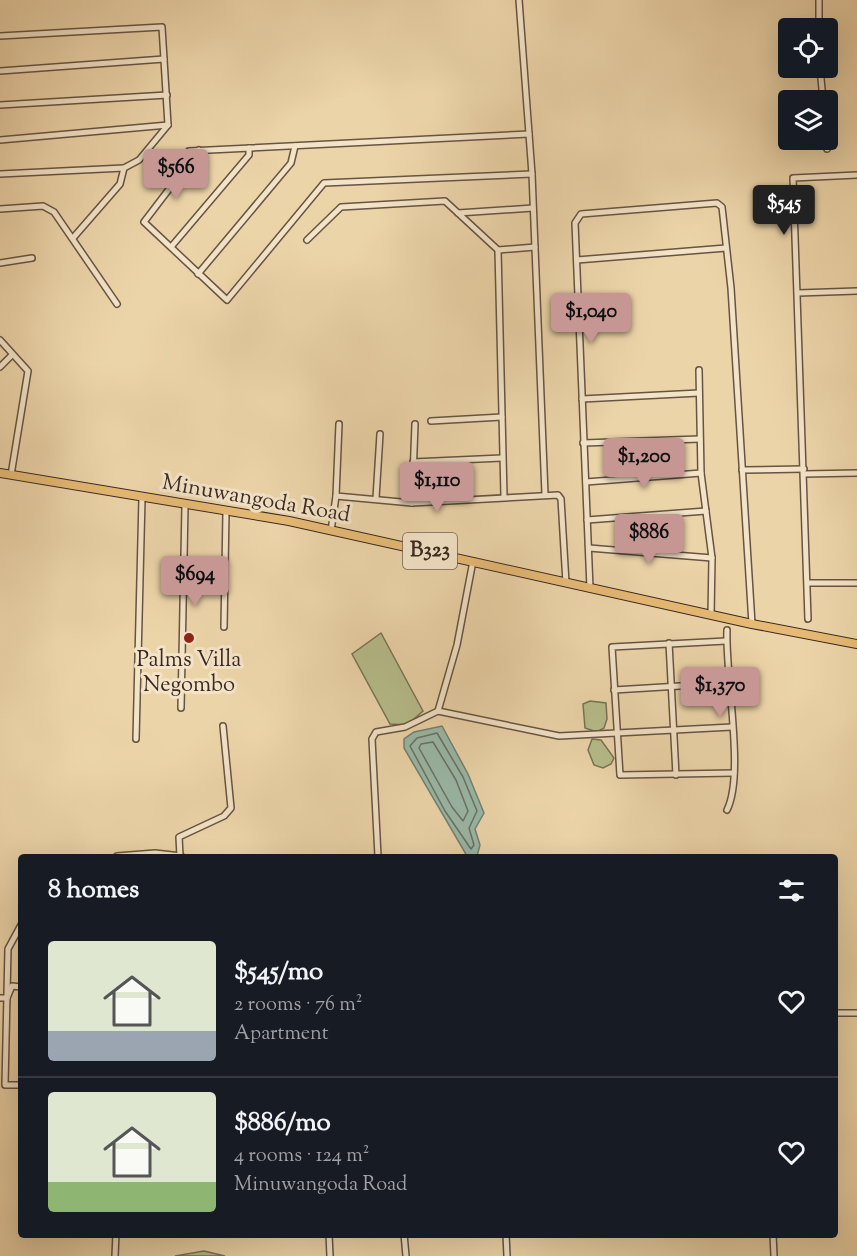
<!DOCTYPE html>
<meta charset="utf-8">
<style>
:root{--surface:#171b24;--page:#242831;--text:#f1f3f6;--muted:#9ea1a6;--line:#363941;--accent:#c59692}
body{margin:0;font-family:"Sorts Mill Goudy",serif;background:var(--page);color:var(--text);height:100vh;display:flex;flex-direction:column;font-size:22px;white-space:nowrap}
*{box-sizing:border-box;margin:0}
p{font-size:20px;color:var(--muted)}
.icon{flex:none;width:33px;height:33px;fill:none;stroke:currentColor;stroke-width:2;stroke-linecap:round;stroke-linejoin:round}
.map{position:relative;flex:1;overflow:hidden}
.details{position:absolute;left:18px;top:854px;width:820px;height:384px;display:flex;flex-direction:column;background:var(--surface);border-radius:6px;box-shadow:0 6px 24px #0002}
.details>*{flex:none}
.buttons{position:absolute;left:778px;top:18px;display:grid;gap:12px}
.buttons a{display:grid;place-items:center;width:60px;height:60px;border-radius:6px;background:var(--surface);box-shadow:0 6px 24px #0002;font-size:30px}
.price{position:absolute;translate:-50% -51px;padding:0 14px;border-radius:6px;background:var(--accent);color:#111;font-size:20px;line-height:39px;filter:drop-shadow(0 2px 3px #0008)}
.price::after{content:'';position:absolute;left:50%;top:36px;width:18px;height:14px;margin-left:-9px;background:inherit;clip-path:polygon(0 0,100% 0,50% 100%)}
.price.active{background:#222;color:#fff}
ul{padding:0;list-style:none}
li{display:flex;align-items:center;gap:18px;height:150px;padding:0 30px}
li+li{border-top:2px solid var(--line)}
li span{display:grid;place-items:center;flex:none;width:168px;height:120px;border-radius:6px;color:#555}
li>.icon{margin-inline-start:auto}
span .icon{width:72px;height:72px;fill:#fffc;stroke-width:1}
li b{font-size:26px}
h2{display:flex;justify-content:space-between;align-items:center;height:72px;padding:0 30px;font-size:26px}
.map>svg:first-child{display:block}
</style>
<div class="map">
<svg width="857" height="1256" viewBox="0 0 857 1256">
<rect width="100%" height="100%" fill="#ecd4a9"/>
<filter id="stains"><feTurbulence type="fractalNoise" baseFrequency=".00333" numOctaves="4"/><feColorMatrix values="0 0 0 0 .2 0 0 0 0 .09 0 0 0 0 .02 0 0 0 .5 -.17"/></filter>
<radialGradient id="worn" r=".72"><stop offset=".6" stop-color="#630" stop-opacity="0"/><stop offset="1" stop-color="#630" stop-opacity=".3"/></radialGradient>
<g fill="#b6bd8a" stroke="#787356" stroke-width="1.5">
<polygon points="381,633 423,711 407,725 390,724 352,654"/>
<polygon points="590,701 606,703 607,719 604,728 597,732 585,728 583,704"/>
<polygon points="592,739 601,740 614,758 611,764 603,768 594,765 588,750"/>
<polygon points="204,1251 225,1256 175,1256"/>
</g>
<polygon fill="#99b8a7" stroke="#737f72" stroke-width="1.5" points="442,726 468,774 484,813 475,829 480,845 477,856 467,856 404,748 404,739 414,732"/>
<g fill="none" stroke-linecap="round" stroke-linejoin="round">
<g stroke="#6a7065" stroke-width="1.5">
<polygon points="437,733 463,777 477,811 469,828 474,845 471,849 445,811 410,746 417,738"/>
<polygon points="433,742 456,780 468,811 463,821 452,807 419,748 421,744"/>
</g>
<defs>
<g id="minor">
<polyline points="519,0 532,174 545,494"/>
<polyline points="819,0 819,28"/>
<polyline points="0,36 162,27 168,125 139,160 124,168 120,184 73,238"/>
<polyline points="820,68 823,100"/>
<polyline points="0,71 164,59"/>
<polyline points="0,105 167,95"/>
<polyline points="0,140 168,125"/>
<polyline points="826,140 827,149"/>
<polyline points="199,150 144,222 227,300 324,183 532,174"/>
<polyline points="189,151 529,134"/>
<polyline points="0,174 124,168"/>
<polyline points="0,209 43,206 54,212 117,304"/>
<polyline points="458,213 533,208"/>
<polyline points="307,240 341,207 445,201 498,250 504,496"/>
<polyline points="171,247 249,155 249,148"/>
<polyline points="498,250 535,247"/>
<polyline points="577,260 726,248"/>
<polyline points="0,263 32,258"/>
<polyline points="198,274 291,163 295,146"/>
<polyline points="798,293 857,291"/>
<polyline points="0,340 28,371 11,475"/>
<polyline points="0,367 12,355"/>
<polyline points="699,370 701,473 712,558 711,615"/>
<polyline points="582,399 699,393"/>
<polyline points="431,421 502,417"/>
<polyline points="339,424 336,496 412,503 558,495 561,499 566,583"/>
<polyline points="583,443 700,439"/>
<polyline points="413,462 502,458"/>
<polyline points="742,470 804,469"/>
<polyline points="804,474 857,473"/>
<polyline points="586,482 701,473"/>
<polyline points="376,498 380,434"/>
<polyline points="412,503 415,424"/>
<polyline points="587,520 706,511"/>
<polyline points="331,531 336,496"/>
<polyline points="589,548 712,558"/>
<polyline points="808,583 857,583"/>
<polyline points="590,588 575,223 581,214 717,203 722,207 731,288 752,624"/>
<polyline points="808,619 793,178 857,175"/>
<polyline points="224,627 226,512"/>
<path d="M727,630c-2,46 18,144 0,180"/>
<polyline points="726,641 612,647 620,775 734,773"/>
<polyline points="669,643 676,775"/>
<polyline points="614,690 729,683"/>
<polyline points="181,708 185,506"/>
<polyline points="438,711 559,736 732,727"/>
<polyline points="136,739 142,498"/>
<polyline points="117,856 155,853 181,856"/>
<polyline points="180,856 179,837 224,816 231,808 223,726"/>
<polyline points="378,856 372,739 376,732 405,727 438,711 457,645 473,561"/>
<polyline points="21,925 8,949 5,1085 21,1085"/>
<polyline points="0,998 7,998 12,986 21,987"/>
<polyline points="836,1013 857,1013"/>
<polyline points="329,1234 330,1256"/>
<polyline points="404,1234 406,1256"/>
<polyline points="506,1234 507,1256"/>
<polyline points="773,1234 774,1256"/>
<polyline points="115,1256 116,1234"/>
</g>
<polyline id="primary" points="0,473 289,521 752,624 857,644"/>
</defs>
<use href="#minor" stroke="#665444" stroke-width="8"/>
<use href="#primary" stroke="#3a2923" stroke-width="10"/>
<use href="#minor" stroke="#f3e3c7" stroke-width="5"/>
<use href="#primary" stroke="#e6ba74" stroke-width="8"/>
</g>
<circle fill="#8f2418" stroke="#f3e3c7" stroke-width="2" cx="189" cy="638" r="6"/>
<g text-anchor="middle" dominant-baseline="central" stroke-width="6" stroke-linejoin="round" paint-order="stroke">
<rect fill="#f3e3c7" stroke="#726154" stroke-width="1.5" x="403" y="533" width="54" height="36" rx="4.5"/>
<g font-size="21" font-weight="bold" fill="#3a2923">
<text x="430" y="551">B323</text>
</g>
<g font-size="22" fill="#3a2923" stroke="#f3e3c7">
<text transform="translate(256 500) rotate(10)">Minuwangoda Road</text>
</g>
<g font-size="22" fill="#3a2923" stroke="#f3e3c7">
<text x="189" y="661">Palms Villa<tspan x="189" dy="25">Negombo</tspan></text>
</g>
</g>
<rect width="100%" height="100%" filter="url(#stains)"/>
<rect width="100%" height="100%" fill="url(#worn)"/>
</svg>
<div class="buttons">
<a><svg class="icon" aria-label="locate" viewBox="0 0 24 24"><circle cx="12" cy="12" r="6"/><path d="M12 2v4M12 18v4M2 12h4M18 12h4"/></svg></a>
<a><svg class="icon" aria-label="layers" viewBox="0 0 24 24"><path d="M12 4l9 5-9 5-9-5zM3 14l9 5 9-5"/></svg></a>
</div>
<b class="price" style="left:176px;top:200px">$566</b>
<b class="price active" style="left:784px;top:236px">$545</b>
<b class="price" style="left:591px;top:344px">$1,040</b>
<b class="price" style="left:644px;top:489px">$1,200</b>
<b class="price" style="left:437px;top:513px">$1,110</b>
<b class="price" style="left:649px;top:565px">$886</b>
<b class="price" style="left:195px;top:607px">$694</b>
<b class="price" style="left:720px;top:718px">$1,370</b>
<section class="details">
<h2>8 homes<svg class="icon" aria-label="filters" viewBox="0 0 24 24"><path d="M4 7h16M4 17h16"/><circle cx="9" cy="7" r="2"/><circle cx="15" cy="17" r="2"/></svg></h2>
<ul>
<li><span style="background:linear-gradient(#dfe7d0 75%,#9aa5b1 0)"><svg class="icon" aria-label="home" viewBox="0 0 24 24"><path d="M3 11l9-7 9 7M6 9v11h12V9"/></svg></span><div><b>$545/mo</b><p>2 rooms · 76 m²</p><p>Apartment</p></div><svg class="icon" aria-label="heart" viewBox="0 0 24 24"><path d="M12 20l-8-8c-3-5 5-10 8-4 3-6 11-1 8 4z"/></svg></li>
<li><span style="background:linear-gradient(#dfe7d0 75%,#8fb573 0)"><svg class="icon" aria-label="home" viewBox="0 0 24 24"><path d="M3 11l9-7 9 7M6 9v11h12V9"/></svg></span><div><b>$886/mo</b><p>4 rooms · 124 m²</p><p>Minuwangoda Road</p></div><svg class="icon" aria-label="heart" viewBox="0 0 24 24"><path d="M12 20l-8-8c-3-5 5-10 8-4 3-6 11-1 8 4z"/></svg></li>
</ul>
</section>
</div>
